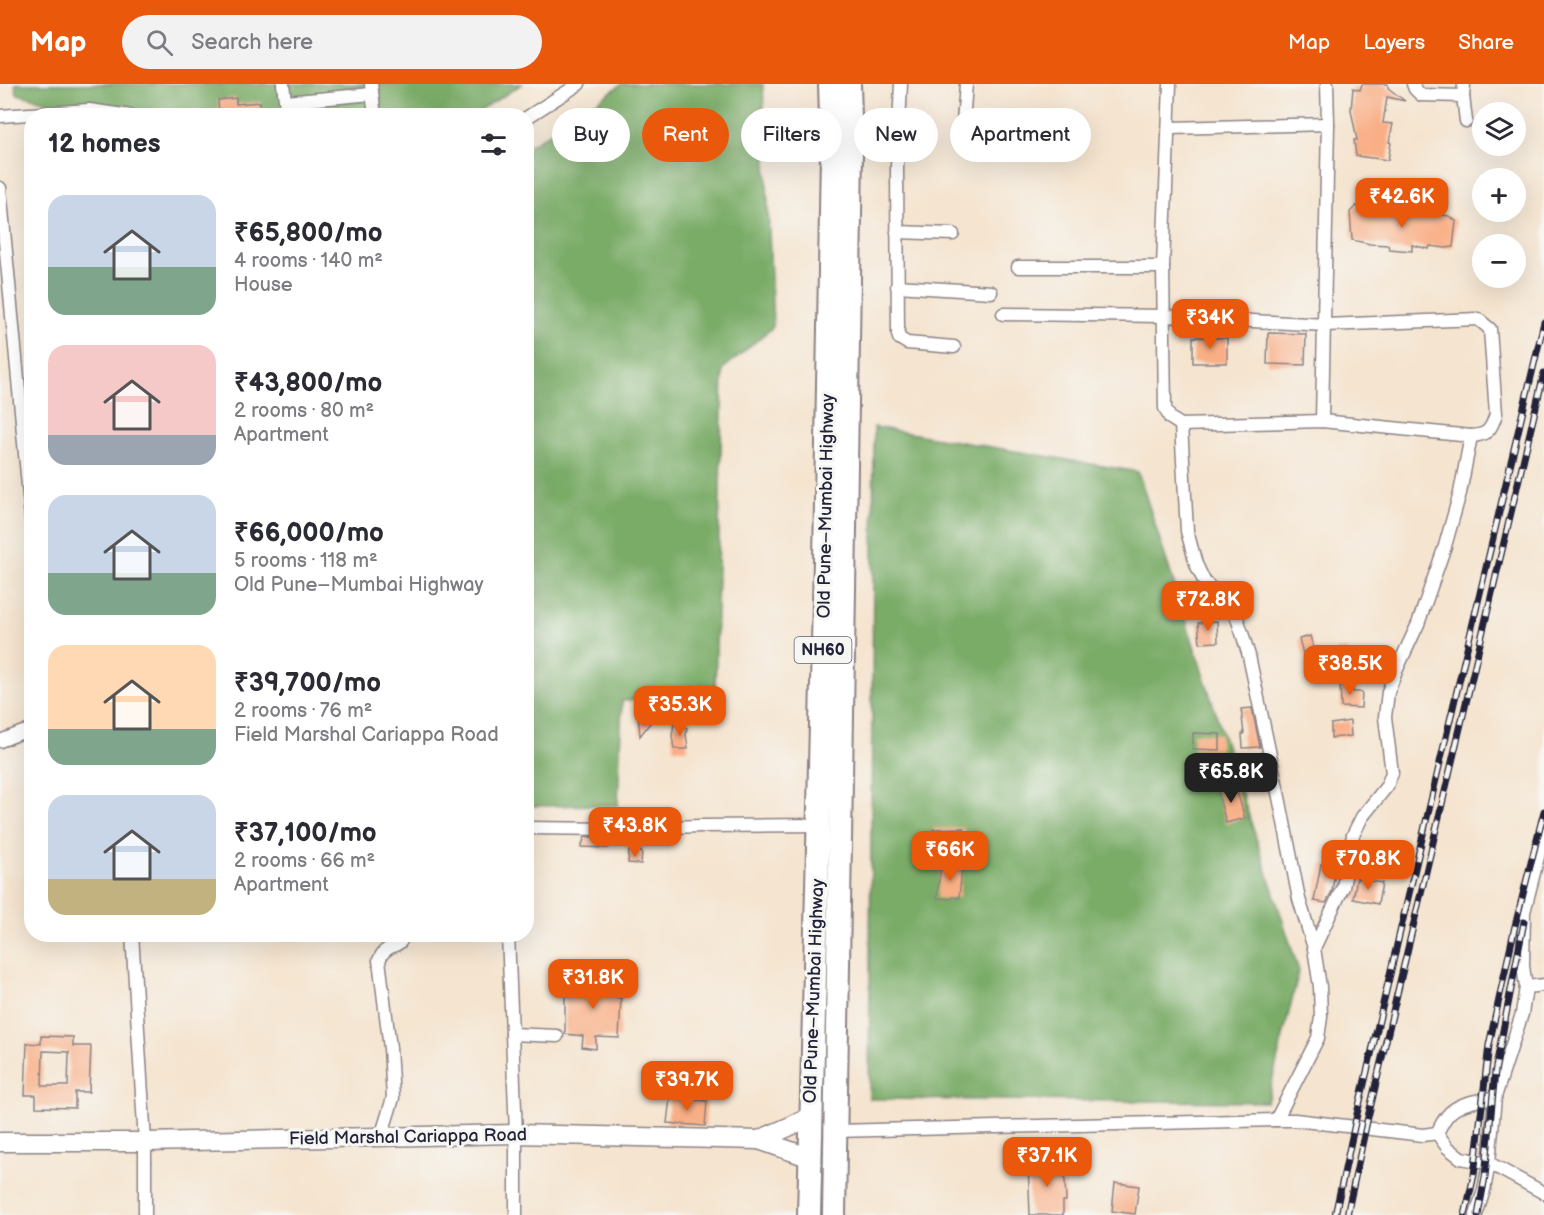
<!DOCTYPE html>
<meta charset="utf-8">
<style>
:root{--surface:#fff;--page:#f2f2f3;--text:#2b2b33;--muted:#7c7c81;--accent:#ea580c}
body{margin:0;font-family:"Balsamiq Sans",sans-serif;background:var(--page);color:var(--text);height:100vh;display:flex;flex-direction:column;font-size:22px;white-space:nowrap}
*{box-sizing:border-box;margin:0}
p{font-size:20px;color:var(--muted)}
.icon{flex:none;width:33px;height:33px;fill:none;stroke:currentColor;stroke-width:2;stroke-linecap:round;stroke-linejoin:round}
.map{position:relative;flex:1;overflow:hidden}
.sheet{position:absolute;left:24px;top:24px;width:510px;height:834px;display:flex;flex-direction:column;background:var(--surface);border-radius:24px;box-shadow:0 6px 24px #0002}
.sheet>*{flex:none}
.hud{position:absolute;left:552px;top:24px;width:570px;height:54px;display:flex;gap:12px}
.controls{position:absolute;left:1472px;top:18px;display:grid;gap:12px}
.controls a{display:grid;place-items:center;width:54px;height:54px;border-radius:50%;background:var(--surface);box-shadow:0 6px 24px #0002;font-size:30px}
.price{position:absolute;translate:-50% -51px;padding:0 14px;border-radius:12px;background:var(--accent);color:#fff;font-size:20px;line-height:39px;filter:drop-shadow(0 2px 3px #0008)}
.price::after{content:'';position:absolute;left:50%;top:36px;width:18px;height:14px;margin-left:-9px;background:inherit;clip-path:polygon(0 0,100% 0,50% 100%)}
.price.on{background:#222;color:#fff}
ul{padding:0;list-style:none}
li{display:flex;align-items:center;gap:18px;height:150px;padding:0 24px}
li span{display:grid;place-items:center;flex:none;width:168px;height:120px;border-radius:18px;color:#555}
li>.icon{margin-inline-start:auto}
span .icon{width:72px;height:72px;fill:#fffc;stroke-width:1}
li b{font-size:26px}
h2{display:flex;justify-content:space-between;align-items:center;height:72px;padding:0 24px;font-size:26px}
.pill{padding:0 21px;border-radius:27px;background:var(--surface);box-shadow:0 6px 24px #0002;font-size:21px;line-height:54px}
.pill.on{background:var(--accent);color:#fff}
header{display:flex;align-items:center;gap:36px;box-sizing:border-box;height:84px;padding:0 30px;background:var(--accent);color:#fff}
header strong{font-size:28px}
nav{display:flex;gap:33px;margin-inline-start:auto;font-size:21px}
.search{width:420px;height:54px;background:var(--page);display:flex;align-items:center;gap:15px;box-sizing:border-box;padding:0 21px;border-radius:33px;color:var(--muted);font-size:22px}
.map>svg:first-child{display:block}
</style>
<header>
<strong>Map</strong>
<div class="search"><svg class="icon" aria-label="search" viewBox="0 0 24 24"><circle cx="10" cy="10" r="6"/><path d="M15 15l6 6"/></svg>Search here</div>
<nav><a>Map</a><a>Layers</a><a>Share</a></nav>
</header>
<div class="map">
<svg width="1544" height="1131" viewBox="0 0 1544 1131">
<rect width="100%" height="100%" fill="#f6f6f2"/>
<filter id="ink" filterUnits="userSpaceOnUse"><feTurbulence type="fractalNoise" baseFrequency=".0167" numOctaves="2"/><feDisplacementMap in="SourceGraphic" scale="12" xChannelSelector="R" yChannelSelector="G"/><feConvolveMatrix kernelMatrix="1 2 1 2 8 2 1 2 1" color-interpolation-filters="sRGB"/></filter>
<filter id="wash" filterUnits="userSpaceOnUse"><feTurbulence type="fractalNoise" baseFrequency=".008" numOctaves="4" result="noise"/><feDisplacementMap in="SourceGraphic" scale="24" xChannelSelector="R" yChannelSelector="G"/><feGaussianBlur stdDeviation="1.35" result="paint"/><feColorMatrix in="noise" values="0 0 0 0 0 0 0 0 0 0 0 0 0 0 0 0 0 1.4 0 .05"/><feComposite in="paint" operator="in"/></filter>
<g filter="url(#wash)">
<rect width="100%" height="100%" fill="#f5e4cf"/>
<g fill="#7aac67" stroke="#4e6751" stroke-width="1.5">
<polygon points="15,0 522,0 472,32 98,31 17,10"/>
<polygon points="622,0 763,0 773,243 723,285 715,610 622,617 618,721 527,722 527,63 574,34"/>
<polygon points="874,343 1138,388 1299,887 1267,1018 869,1015"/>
</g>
<g id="blocks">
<g fill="#f9af86" fill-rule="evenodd">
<polygon points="1362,0 1388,0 1388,4 1405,17 1387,13 1383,39 1393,40 1389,58 1391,59 1388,76 1356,72 1354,56 1357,56 1351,26 1353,4 1360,6"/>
<polygon points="236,14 236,20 260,18 261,32 219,32 218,16"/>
<polygon points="1356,122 1380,126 1383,128 1424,128 1449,132 1456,137 1453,163 1446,164 1430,162 1429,165 1412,161 1412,167 1389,165 1388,161 1370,160 1352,156 1350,128"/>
<polygon points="1268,249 1306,250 1305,281 1267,280"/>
<polygon points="1193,253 1227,254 1227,279 1193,279"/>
<polygon points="1217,537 1218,558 1200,559 1198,539"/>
<polygon points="1310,552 1315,569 1304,573 1299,555"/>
<polygon points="1348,565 1349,583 1337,584 1336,566"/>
<polygon points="1340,597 1352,597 1353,608 1362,608 1361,624 1341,623"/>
<polygon points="1252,624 1260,663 1243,664 1242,650 1244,650 1241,625"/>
<polygon points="638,630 651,631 650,639 640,652"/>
<polygon points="1350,637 1351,652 1331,654 1331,640"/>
<polygon points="674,639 687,644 686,650 688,665 674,665 672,652"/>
<polygon points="1193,649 1220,650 1220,666 1193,665"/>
<polygon points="1235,701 1245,734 1226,739 1217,706"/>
<polygon points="964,744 965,761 933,762 933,745"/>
<polygon points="585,753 598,753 608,764 581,763"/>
<polygon points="629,767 642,768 641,780 628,779"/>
<polygon points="941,780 962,782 959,814 952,813 952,815 937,814"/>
<polygon points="1321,780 1336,782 1332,807 1326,819 1314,817"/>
<polygon points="1357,794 1382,799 1378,820 1353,815"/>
<polygon points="583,884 610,888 607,913 621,914 619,954 596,953 596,965 582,963 583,952 565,950 565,912 583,912"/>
<path d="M41,952l32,1v9h18l-2,46h-14v16l-39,-1v-12h-11l2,-52 14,1zM43,967l26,1 -1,34h-26z"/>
<polygon points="670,1014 707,1017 705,1042 667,1039"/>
<polygon points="1064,1077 1066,1117 1063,1117 1063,1131 1030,1131 1028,1079"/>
<polygon points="1115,1099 1139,1102 1135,1130 1112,1127"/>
</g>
</g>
</g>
<g filter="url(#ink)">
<use href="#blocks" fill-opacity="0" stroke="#8c8385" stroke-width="1.5"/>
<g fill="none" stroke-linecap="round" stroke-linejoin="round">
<defs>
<g id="street">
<polyline points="283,0 287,32"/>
<polyline points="371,0 375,32"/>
<polyline points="901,0 897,83 898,250 899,254 907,259 954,263"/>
<polyline points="1170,0 1163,183 1165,324 1170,334 1181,341 1187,447 1196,480 1204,497 1236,531 1242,549 1249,572 1280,718 1299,815 1314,864 1320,903 1321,933 1318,954 1276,1036"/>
<polyline points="1413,0 1415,5 1421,11 1463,12"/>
<polyline points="1464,0 1463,12 1466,37"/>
<polyline points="286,18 372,10"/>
<polyline points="0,32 89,26 131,32"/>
<polyline points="526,34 579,0"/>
<polyline points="1169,44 1328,40"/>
<polyline points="962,51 966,0"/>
<polyline points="0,104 32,444"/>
<polyline points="897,148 953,150"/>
<polyline points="1018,183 1163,183"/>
<polyline points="897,202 991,208"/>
<path d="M1003,230l162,2 160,9 153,-6 12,10 6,85c-5,16 -8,21 -25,22l-11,57 -15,53 -27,78 -21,45 -9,23 -3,25 7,56 -5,13 -25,31 -9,18 -10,52 -29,61"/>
<polyline points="1322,337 1328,40 1327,0"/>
<polyline points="1181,341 1322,337 1471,352"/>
<polyline points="0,657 23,648 32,646"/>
<polyline points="526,744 612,745 700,742 819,741"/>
<polyline points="132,850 145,1058 145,1131"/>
<polyline points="508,850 516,1050 516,1131"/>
<polyline points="1526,903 1523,882 1524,828 1544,749"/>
<polyline points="512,950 557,952"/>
<path d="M835,1047l441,-11h19l128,15 14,-2c3,-6 6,-12 10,-17 11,-14 31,-15 48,-19"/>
<polyline points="1437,1049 1447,1063 1461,1074 1489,1079 1544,1109"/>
<path d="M381,1053l12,-39 -3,-50 -11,-88c2,-3 3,-7 6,-9 8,-8 15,-3 19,-17"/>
<polyline points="1476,1131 1484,1106 1489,1079 1495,1013 1522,930 1526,903 1544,901"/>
</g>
<g id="secondary">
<polyline points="759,1056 811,1074"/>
<polyline points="0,1058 145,1058 516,1050 759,1056 811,1033"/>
</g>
<g id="highway">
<polyline points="809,1131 825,477 832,68 830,0"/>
<polyline points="834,1131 851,69 849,0"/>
</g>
</defs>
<use href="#street" stroke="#8c8385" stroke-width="15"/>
<use href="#secondary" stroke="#8c8385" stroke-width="21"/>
<use href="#highway" stroke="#8c8385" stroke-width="26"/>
<use href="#street" stroke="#fff" stroke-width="12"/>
<use href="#secondary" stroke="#fff" stroke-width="18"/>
<use href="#highway" stroke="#fff" stroke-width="22"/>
<defs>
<g id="rail">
<polyline points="1335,1131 1357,1030 1544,238"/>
<polyline points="1347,1131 1368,1033 1544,289"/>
<polyline points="1465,1131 1474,1091 1489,961 1515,842 1544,727"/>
<polyline points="1478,1131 1485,1093 1495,988 1524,838"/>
</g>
</defs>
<use href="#rail" stroke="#22223b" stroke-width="7"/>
<use href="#rail" stroke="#f6f6f2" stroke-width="4.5" stroke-dasharray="14" stroke-linecap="butt"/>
</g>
</g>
<g text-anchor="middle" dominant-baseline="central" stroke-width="6" stroke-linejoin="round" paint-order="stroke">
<rect fill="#f6f6f2" stroke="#626272" stroke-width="1.5" x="794.5" y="553" width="57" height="26" rx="4.5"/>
<g font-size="16" font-weight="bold" fill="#22223b">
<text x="823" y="566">NH60</text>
</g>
<g font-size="18" fill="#22223b" stroke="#f6f6f2">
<text transform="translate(826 422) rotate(-89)">Old Pune–Mumbai Highway</text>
<text transform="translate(814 907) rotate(-88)">Old Pune–Mumbai Highway</text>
<text transform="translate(408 1053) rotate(-1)">Field Marshal Cariappa Road</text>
</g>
</g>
</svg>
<div class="controls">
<a><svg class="icon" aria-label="layers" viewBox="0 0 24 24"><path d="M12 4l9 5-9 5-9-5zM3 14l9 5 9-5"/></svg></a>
<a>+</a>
<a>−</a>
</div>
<b class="price" style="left:1402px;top:145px">₹42.6K</b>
<b class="price" style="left:1210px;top:266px">₹34K</b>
<b class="price" style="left:1208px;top:548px">₹72.8K</b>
<b class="price" style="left:1350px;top:612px">₹38.5K</b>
<b class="price" style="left:680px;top:653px">₹35.3K</b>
<b class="price on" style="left:1231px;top:720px">₹65.8K</b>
<b class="price" style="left:635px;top:774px">₹43.8K</b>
<b class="price" style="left:950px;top:798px">₹66K</b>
<b class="price" style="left:1368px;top:807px">₹70.8K</b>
<b class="price" style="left:593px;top:926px">₹31.8K</b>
<b class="price" style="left:687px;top:1028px">₹39.7K</b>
<b class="price" style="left:1047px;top:1104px">₹37.1K</b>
<div class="hud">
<a class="pill">Buy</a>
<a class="pill on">Rent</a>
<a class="pill">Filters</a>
<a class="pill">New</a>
<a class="pill">Apartment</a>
</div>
<section class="sheet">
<h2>12 homes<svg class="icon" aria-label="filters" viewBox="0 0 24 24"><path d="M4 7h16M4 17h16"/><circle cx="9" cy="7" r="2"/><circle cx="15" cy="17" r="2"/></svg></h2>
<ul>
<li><span style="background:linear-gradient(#c9d6e8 60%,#7fa58c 0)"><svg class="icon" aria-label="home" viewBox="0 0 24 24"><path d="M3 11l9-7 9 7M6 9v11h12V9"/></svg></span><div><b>₹65,800/mo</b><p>4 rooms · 140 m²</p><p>House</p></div></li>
<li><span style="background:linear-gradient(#f6c9c9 75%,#9aa5b1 0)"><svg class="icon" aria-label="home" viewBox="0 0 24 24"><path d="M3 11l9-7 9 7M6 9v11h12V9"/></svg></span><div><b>₹43,800/mo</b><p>2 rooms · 80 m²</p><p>Apartment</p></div></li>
<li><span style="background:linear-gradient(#c9d6e8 65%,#7fa58c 0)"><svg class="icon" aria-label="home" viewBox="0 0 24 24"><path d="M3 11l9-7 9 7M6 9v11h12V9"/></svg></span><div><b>₹66,000/mo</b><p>5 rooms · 118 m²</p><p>Old Pune–Mumbai Highway</p></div></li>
<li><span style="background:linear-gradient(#ffd9b3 70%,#7fa58c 0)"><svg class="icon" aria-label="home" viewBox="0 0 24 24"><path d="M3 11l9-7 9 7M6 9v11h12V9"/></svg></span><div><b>₹39,700/mo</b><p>2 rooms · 76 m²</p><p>Field Marshal Cariappa Road</p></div></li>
<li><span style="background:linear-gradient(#c9d6e8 70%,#c2b280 0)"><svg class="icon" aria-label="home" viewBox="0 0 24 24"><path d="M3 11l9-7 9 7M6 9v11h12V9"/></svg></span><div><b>₹37,100/mo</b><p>2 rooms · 66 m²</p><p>Apartment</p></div></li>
</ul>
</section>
</div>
